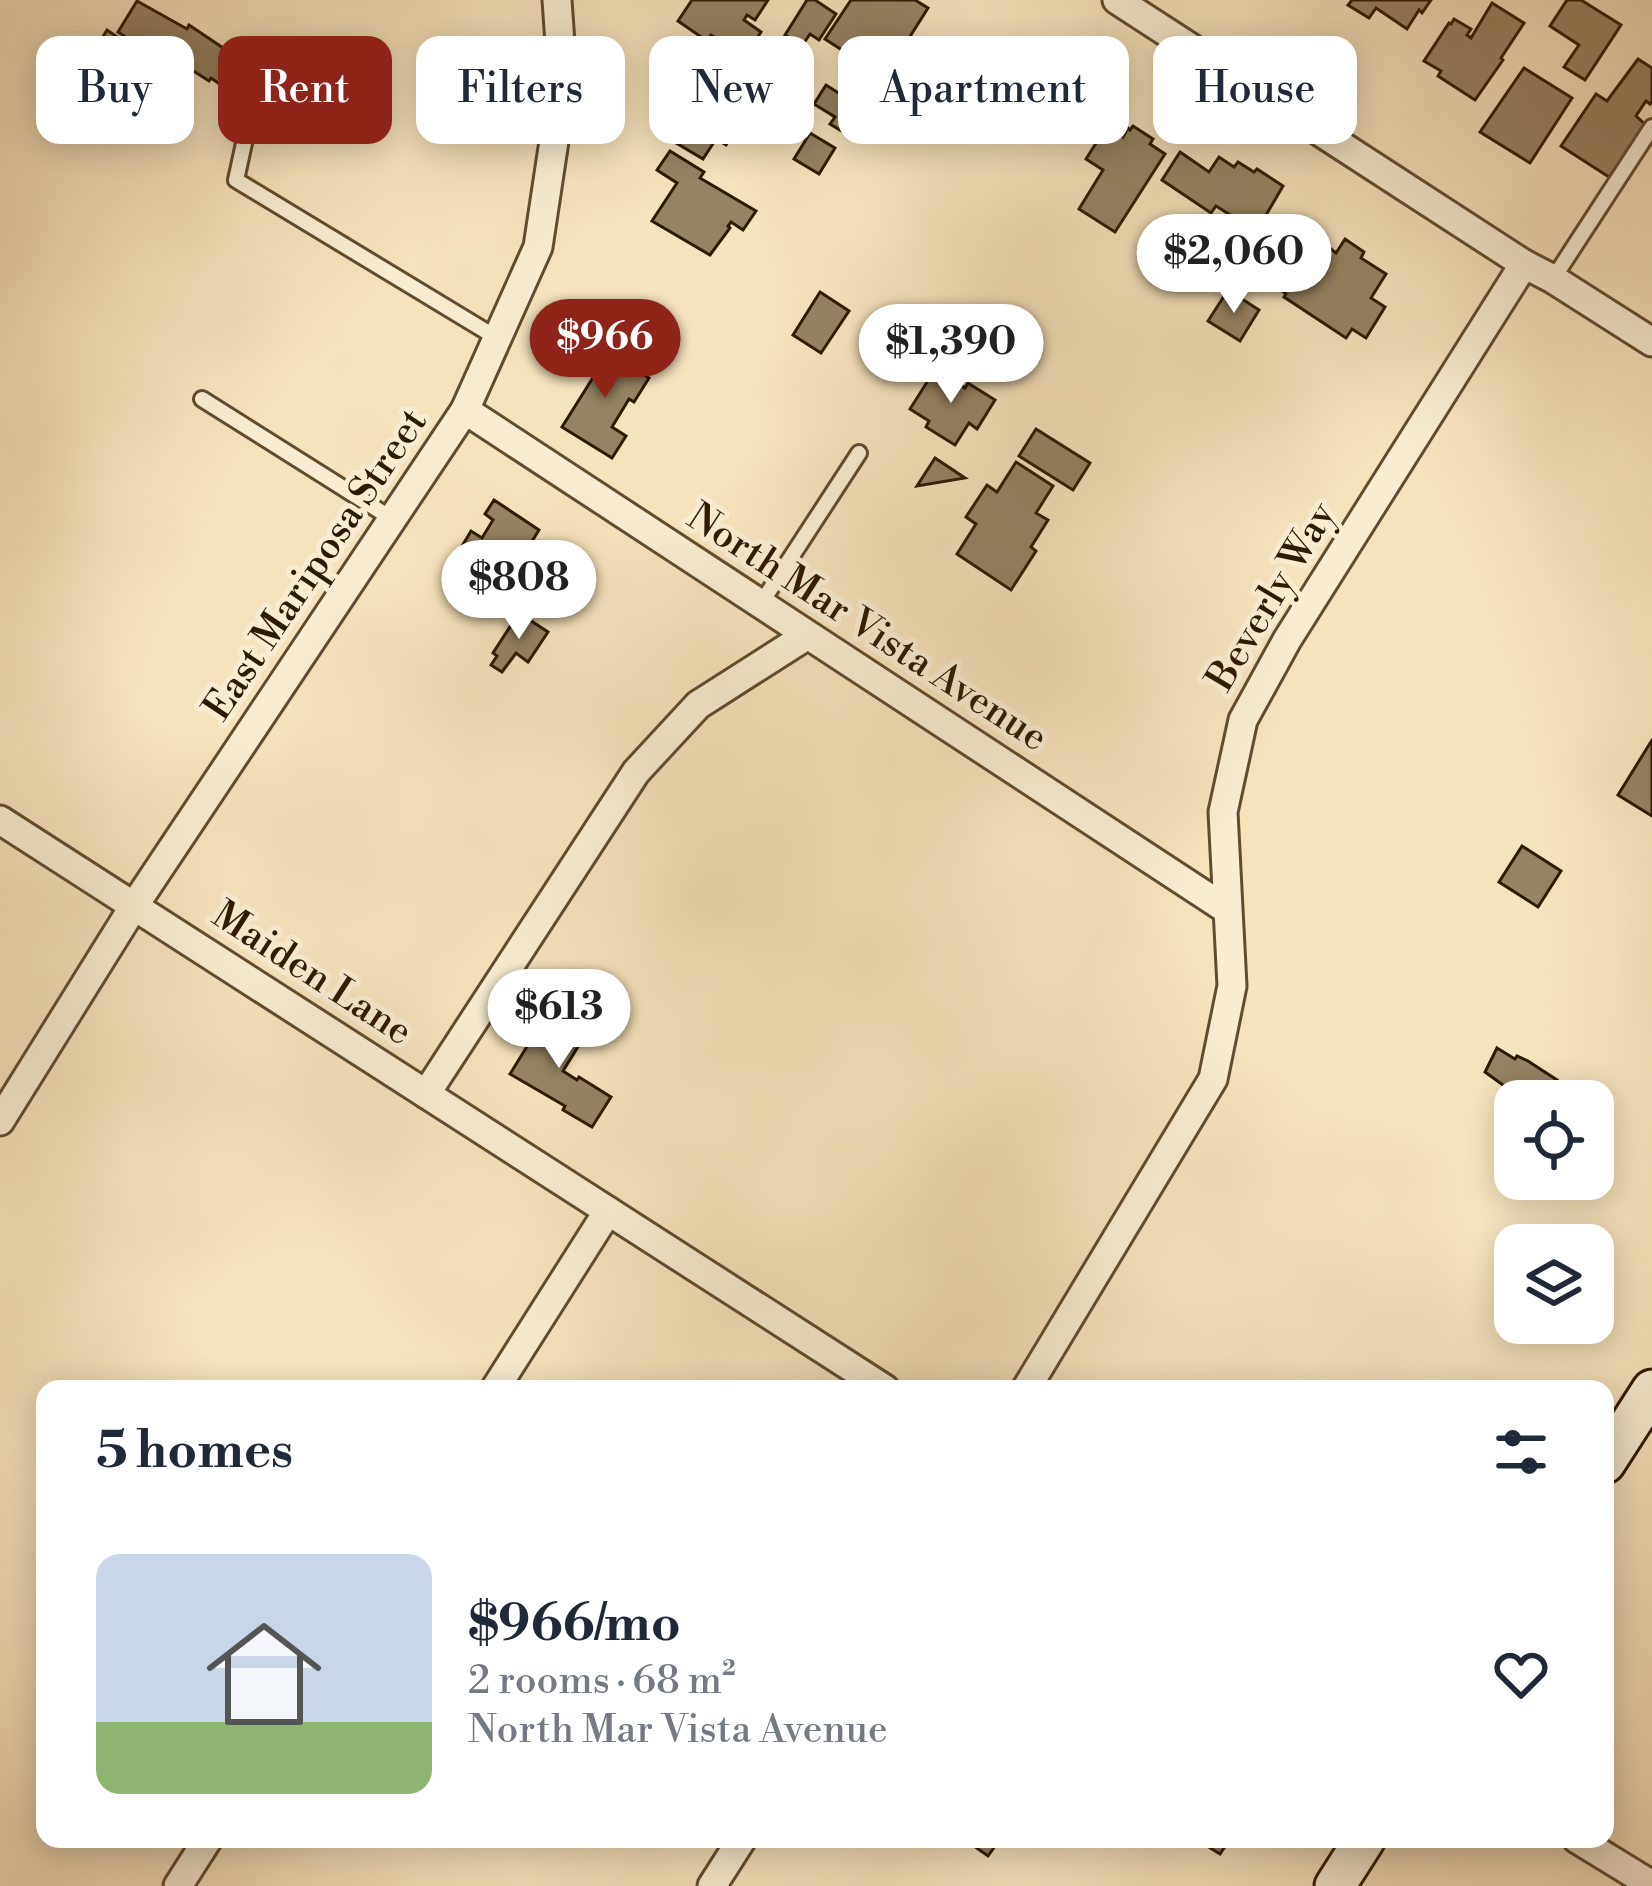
<!DOCTYPE html>
<meta charset="utf-8">
<style>
:root{--surface:#fff;--page:#f2f2f3;--text:#1f2937;--muted:#747a83;--accent:#8f2418}
body{margin:0;font-family:"Libre Bodoni",serif;background:var(--page);color:var(--text);height:100vh;display:flex;flex-direction:column;font-size:45px;white-space:nowrap}
*{box-sizing:border-box;margin:0}
p{font-size:39px;color:var(--muted)}
.icon{flex:none;width:66px;height:66px;fill:none;stroke:currentColor;stroke-width:2;stroke-linecap:round;stroke-linejoin:round}
.map{position:relative;flex:1;overflow:hidden}
.drawer{position:absolute;left:36px;top:1380px;width:1578px;height:468px;display:flex;flex-direction:column;background:var(--surface);border-radius:24px;box-shadow:0 6px 30px #0003}
.drawer>*{flex:none}
.banner{position:absolute;left:36px;top:36px;width:1581px;height:108px;display:flex;gap:24px}
.buttons{position:absolute;left:1494px;top:1080px;display:grid;gap:24px}
.buttons a{display:grid;place-items:center;width:120px;height:120px;border-radius:24px;background:var(--surface);box-shadow:0 6px 30px #0003;font-size:60px}
.price{position:absolute;translate:-50% -102px;padding:0 27px;border-radius:42px;background:#fff;color:#222;font-size:39px;line-height:78px;filter:drop-shadow(0 3px 6px #0008)}
.price::after{content:'';position:absolute;left:50%;top:72px;width:36px;height:27px;margin-left:-18px;background:inherit;clip-path:polygon(0 0,100% 0,50% 100%)}
.price.current{background:var(--accent);color:#fff}
ul{padding:0;list-style:none}
li{display:flex;align-items:center;gap:36px;height:300px;padding:0 60px}
li span{display:grid;place-items:center;flex:none;width:336px;height:240px;border-radius:24px;color:#555}
li>.icon{margin-inline-start:auto}
span .icon{width:144px;height:144px;fill:#fffc;stroke-width:1}
li b{font-size:51px}
h2{display:flex;justify-content:space-between;align-items:center;height:144px;padding:0 60px;font-size:51px}
.pill{padding:0 42px;border-radius:24px;background:var(--surface);box-shadow:0 6px 30px #0003;font-size:42px;line-height:108px}
.pill.current{background:var(--accent);color:#fff}
.map>svg:first-child{display:block}
</style>
<div class="map">
<svg width="1652" height="1886" viewBox="0 0 1652 1886">
<rect width="100%" height="100%" fill="#f5e3bc"/>
<filter id="stains"><feTurbulence type="fractalNoise" baseFrequency=".00167" numOctaves="4"/><feColorMatrix values="0 0 0 0 .2 0 0 0 0 .09 0 0 0 0 .02 0 0 0 .5 -.17"/></filter>
<radialGradient id="worn" r=".72"><stop offset=".6" stop-color="#630" stop-opacity="0"/><stop offset="1" stop-color="#630" stop-opacity=".3"/></radialGradient>
<g fill="#958362" stroke="#2e1a00" stroke-width="3">
<polygon points="692,0 768,0 755,20 747,15 744,20 761,32 745,57 711,35 707,41 678,21"/>
<polygon points="807,0 815,0 836,14 819,40 810,34 802,46 785,35"/>
<polygon points="851,0 915,0 928,8 885,76 856,58 861,51 851,44 845,52 825,39"/>
<polygon points="1352,0 1431,0 1422,13 1419,10 1407,29 1376,8 1369,18 1348,5"/>
<polygon points="1567,0 1581,0 1621,25 1585,80 1564,67 1579,45 1550,26"/>
<polygon points="137,1 187,29 189,25 241,60 225,83 223,82 221,85 211,78 209,81 178,61 153,101 89,60 107,30 131,46 133,42 118,32"/>
<polygon points="1492,3 1524,23 1501,58 1503,60 1475,100 1438,76 1441,71 1424,61 1449,23 1451,24 1454,19 1471,29 1467,35 1471,38"/>
<polygon points="1638,59 1652,68 1652,101 1650,104 1646,101 1636,116 1647,126 1612,179 1561,146 1596,94 1607,101"/>
<polygon points="1524,68 1572,98 1530,163 1480,132"/>
<polygon points="691,82 712,94 716,89 727,96 723,102 745,114 726,145 716,139 703,159 666,137 679,117 672,112"/>
<polygon points="826,85 873,115 858,141 830,124 835,117 814,104"/>
<polygon points="1107,126 1123,137 1128,128 1130,130 1133,126 1153,139 1150,144 1165,154 1115,232 1079,209 1103,170 1086,159"/>
<polygon points="810,133 835,148 819,174 794,159"/>
<polygon points="670,151 704,172 700,178 756,211 743,230 731,222 728,226 730,228 710,255 652,221 677,183 657,170"/>
<polygon points="1180,152 1209,172 1219,157 1234,167 1238,162 1254,172 1257,169 1283,186 1252,239 1228,223 1232,216 1216,206 1211,213 1162,180"/>
<polygon points="1345,239 1364,252 1361,258 1386,274 1371,298 1385,307 1366,338 1352,329 1346,338 1284,297 1286,294 1281,290 1291,274 1297,278 1308,261 1319,268 1331,249 1336,253"/>
<polygon points="1228,290 1259,310 1240,341 1208,321"/>
<polygon points="820,292 849,311 821,353 793,335"/>
<polygon points="597,345 649,378 634,402 629,399 612,427 626,436 612,458 562,427 594,376 582,368"/>
<polygon points="936,368 965,388 968,383 995,400 977,429 969,423 955,445 926,427 929,421 910,409"/>
<polygon points="1036,429 1090,463 1073,490 1019,456"/>
<polygon points="935,458 965,478 917,486"/>
<polygon points="1016,462 1053,486 1036,513 1048,520 1031,547 1036,551 1011,590 957,554 976,524 966,517 987,485 997,492"/>
<polygon points="494,500 539,530 506,583 458,553 471,531 482,538 493,520 485,514"/>
<polygon points="519,613 548,632 528,662 516,653 502,672 491,665 497,656 493,653"/>
<polygon points="1652,740 1652,816 1618,795"/>
<polygon points="1522,846 1561,871 1538,907 1499,882"/>
<polygon points="547,1014 584,1037 563,1071 577,1080 579,1077 611,1097 592,1127 563,1110 565,1106 510,1074"/>
<polygon points="1497,1048 1515,1059 1517,1056 1528,1061 1557,1080 1543,1101 1525,1101 1485,1072"/>
<polygon points="964,1839 1000,1839 988,1856"/>
<polygon points="1196,1839 1230,1839 1220,1854"/>
</g>
<g fill="none" stroke-linecap="round" stroke-linejoin="round">
<defs>
<g id="lane">
<polyline points="253,102 236,180 497,338"/>
<polyline points="1553,279 1652,127"/>
<polyline points="202,399 394,520"/>
<polyline points="760,605 859,453"/>
</g>
<g id="street">
<polyline points="1117,0 1524,264 1553,279 1652,342"/>
<polyline points="465,410 1226,909"/>
<polyline points="0,820 885,1389"/>
<polyline points="426,1094 636,772 698,705 806,636"/>
<polyline points="0,1121 134,906 465,410 538,247 554,141 560,43 557,0"/>
<polyline points="495,1389 608,1211"/>
<polyline points="1026,1389 1213,1079 1232,986 1223,812 1243,720 1287,640 1524,264"/>
<polyline points="1577,1839 1652,1885"/>
<polyline points="178,1886 208,1839"/>
<polyline points="712,1886 742,1839"/>
</g>
<g id="secondary">
<polyline points="1605,1463 1652,1390"/>
<polyline points="1335,1886 1365,1839"/>
</g>
</defs>
<use href="#lane" stroke="#604c2f" stroke-width="20"/>
<use href="#street" stroke="#604c2f" stroke-width="33"/>
<use href="#secondary" stroke="#2e1a00" stroke-width="45"/>
<use href="#lane" stroke="#f8edd3" stroke-width="14"/>
<use href="#street" stroke="#f8edd3" stroke-width="27"/>
<use href="#secondary" stroke="#f8edd3" stroke-width="39"/>
</g>
<g text-anchor="middle" dominant-baseline="central" stroke-width="10" stroke-linejoin="round" paint-order="stroke">
<g font-size="39" fill="#2e1a00" stroke="#f8edd3">
<text transform="translate(316 565) rotate(-56)">East Mariposa Street</text>
<text transform="translate(1272 597) rotate(-59)">Beverly Way</text>
<text transform="translate(867 628) rotate(33)">North Mar Vista Avenue</text>
<text transform="translate(312 974) rotate(33)">Maiden Lane</text>
</g>
</g>
<rect width="100%" height="100%" filter="url(#stains)"/>
<rect width="100%" height="100%" fill="url(#worn)"/>
</svg>
<div class="buttons">
<a><svg class="icon" aria-label="locate" viewBox="0 0 24 24"><circle cx="12" cy="12" r="6"/><path d="M12 2v4M12 18v4M2 12h4M18 12h4"/></svg></a>
<a><svg class="icon" aria-label="layers" viewBox="0 0 24 24"><path d="M12 4l9 5-9 5-9-5zM3 14l9 5 9-5"/></svg></a>
</div>
<b class="price" style="left:1234px;top:316px">$2,060</b>
<b class="price current" style="left:605px;top:401px">$966</b>
<b class="price" style="left:951px;top:406px">$1,390</b>
<b class="price" style="left:519px;top:642px">$808</b>
<b class="price" style="left:559px;top:1071px">$613</b>
<div class="banner">
<a class="pill">Buy</a>
<a class="pill current">Rent</a>
<a class="pill">Filters</a>
<a class="pill">New</a>
<a class="pill">Apartment</a>
<a class="pill">House</a>
</div>
<section class="drawer">
<h2>5 homes<svg class="icon" aria-label="filters" viewBox="0 0 24 24"><path d="M4 7h16M4 17h16"/><circle cx="9" cy="7" r="2"/><circle cx="15" cy="17" r="2"/></svg></h2>
<ul>
<li><span style="background:linear-gradient(#c9d6e8 70%,#8fb573 0)"><svg class="icon" aria-label="home" viewBox="0 0 24 24"><path d="M3 11l9-7 9 7M6 9v11h12V9"/></svg></span><div><b>$966/mo</b><p>2 rooms · 68 m²</p><p>North Mar Vista Avenue</p></div><svg class="icon" aria-label="heart" viewBox="0 0 24 24"><path d="M12 20l-8-8c-3-5 5-10 8-4 3-6 11-1 8 4z"/></svg></li>
</ul>
</section>
</div>
